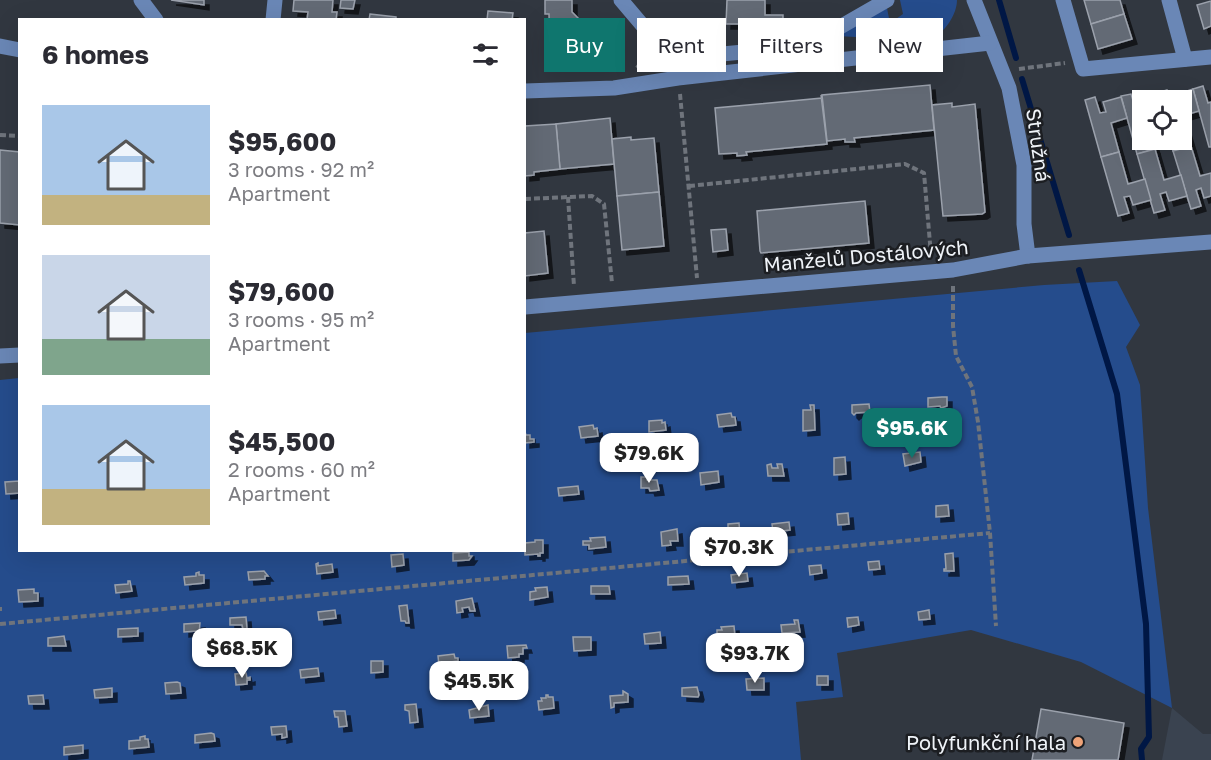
<!DOCTYPE html>
<meta charset="utf-8">
<style>
:root{--surface:#fff;--page:#f2f2f3;--text:#2b2b33;--muted:#7c7c81;--accent:#0f766e}
body{margin:0;font-family:"Golos Text",sans-serif;background:var(--page);color:var(--text);height:100vh;display:flex;flex-direction:column;font-size:22px;white-space:nowrap}
*{box-sizing:border-box;margin:0}
p{font-size:20px;color:var(--muted)}
.icon{flex:none;width:33px;height:33px;fill:none;stroke:currentColor;stroke-width:2;stroke-linecap:round;stroke-linejoin:round}
.map{position:relative;flex:1;overflow:hidden}
.drawer{position:absolute;left:18px;top:18px;width:508px;height:534px;display:flex;flex-direction:column;background:var(--surface);border-radius:0px;box-shadow:0 6px 24px #0002}
.drawer>*{flex:none}
.top-card{position:absolute;left:544px;top:18px;width:570px;height:54px;display:flex;gap:12px}
.controls{position:absolute;left:1132px;top:90px;display:grid;gap:12px}
.controls a{display:grid;place-items:center;width:60px;height:60px;border-radius:0px;background:var(--surface);box-shadow:0 6px 24px #0002;font-size:30px}
.price{position:absolute;translate:-50% -51px;padding:0 14px;border-radius:12px;background:#fff;color:#222;font-size:20px;line-height:39px;filter:drop-shadow(0 2px 3px #0008)}
.price::after{content:'';position:absolute;left:50%;top:36px;width:18px;height:14px;margin-left:-9px;background:inherit;clip-path:polygon(0 0,100% 0,50% 100%)}
.price.selected{background:var(--accent);color:#fff}
ul{padding:0;list-style:none}
li{display:flex;align-items:center;gap:18px;height:150px;padding:0 24px}
li span{display:grid;place-items:center;flex:none;width:168px;height:120px;border-radius:0px;color:#555}
li>.icon{margin-inline-start:auto}
span .icon{width:72px;height:72px;fill:#fffc;stroke-width:1}
li b{font-size:26px}
h2{display:flex;justify-content:space-between;align-items:center;height:72px;padding:0 24px;font-size:26px}
.pill{padding:0 21px;border-radius:0px;background:var(--surface);box-shadow:0 6px 24px #0002;font-size:21px;line-height:54px}
.pill.selected{background:var(--accent);color:#fff}
.map>svg:first-child{display:block}
</style>
<div class="map">
<svg width="1211" height="760" viewBox="0 0 1211 760">
<defs>
<filter id="shadow"><feDropShadow dx="5" dy="5" stdDeviation="0" flood-color="#0009"/></filter>
</defs>
<rect width="100%" height="100%" fill="#313740"/>
<polygon fill="#3a4350" points="1172,708 1203,734 1211,734 1211,760 1162,760"/>
<g fill="#254c8c">
<path d="M900,0h57c0,13 -10,29 -21,36 -5,3 -13,4 -19,6l-2,-13 -7,3 -3,-10h-3l-1,-3h-5l7,-5z"/>
<polygon points="887,8 892,34 874,38 837,36"/>
<polygon points="1117,281 1140,325 1126,347 1140,385 1148,508 1172,708 1081,662 971,630 837,653 843,697 796,702 801,760 0,760 0,380 19,378 20,550 525,550 525,333 1044,285"/>
</g>
<g fill="none" stroke-linecap="round" stroke-linejoin="round">
<g stroke="#001745" stroke-width="6">
<polyline points="999,0 1016,58"/>
<polyline points="1022,79 1069,235"/>
<polyline points="1079,270 1117,394 1146,624 1149,737 1141,749 1142,760"/>
</g>
</g>
<g fill="#636a74" stroke="#9ba1ac" stroke-width="1.5" filter="url(#shadow)">
<polygon points="171,0 204,0 204,5"/>
<polygon points="294,0 333,0 332,12 337,12 336,20 307,20 308,12 293,11"/>
<polygon points="341,0 355,0 353,9 340,8"/>
<polygon points="545,0 572,0 572,12 586,26 608,25 608,32 614,35 618,40 616,52 607,57 578,58 580,54 550,55 549,14 545,14"/>
<polygon points="727,0 765,0 765,15 783,15 783,31 749,29 749,24 726,24"/>
<polygon points="1084,0 1120,0 1124,14 1091,24"/>
<polygon points="1211,1 1211,26 1204,29 1197,5"/>
<polygon points="488,11 513,13 512,20 487,20"/>
<polygon points="370,14 396,17 396,20 369,20"/>
<polygon points="1124,14 1132,39 1098,49 1091,24"/>
<polygon points="930,85 934,130 854,138 855,142 845,142 845,139 827,141 822,95"/>
<polygon points="1203,86 1208,103 1211,102 1211,147 1209,147 1193,89"/>
<polygon points="1193,89 1199,111 1182,116 1191,146 1173,151 1170,140 1182,140 1182,100 1176,100 1175,95"/>
<polygon points="1167,90 1170,100 1159,100 1157,93"/>
<polygon points="1157,93 1159,100 1143,100 1143,140 1152,140 1155,149 1137,154 1121,96 1131,94 1136,110 1141,108 1139,99"/>
<polygon points="821,95 827,144 746,152 747,155 737,156 737,153 719,154 715,108 822,98"/>
<polygon points="1095,97 1100,113 1106,112 1103,102 1121,97 1127,118 1111,123 1119,152 1101,157 1085,100"/>
<polygon points="952,103 952,107 975,104 985,212 982,214 943,216 932,105"/>
<polygon points="610,118 614,164 560,169 556,124"/>
<polygon points="556,124 560,169 534,172 534,175 525,176 525,126"/>
<polygon points="631,137 631,140 654,138 659,192 617,196 612,139"/>
<polygon points="1191,146 1200,176 1211,173 1211,196 1204,198 1201,188 1196,190 1201,206 1191,209 1173,151"/>
<polygon points="1155,149 1164,180 1181,175 1187,196 1169,201 1166,192 1160,194 1165,210 1154,213 1137,154"/>
<polygon points="0,150 20,152 20,225 0,223"/>
<polygon points="1119,152 1128,184 1145,179 1151,200 1133,205 1130,196 1124,197 1129,213 1118,216 1101,157"/>
<polygon points="659,192 664,246 622,250 617,196"/>
<polygon points="865,201 869,243 761,253 760,251 757,211"/>
<polygon points="726,229 728,250 713,252 711,230"/>
<polygon points="544,231 548,273 525,276 525,233"/>
<polygon points="942,397 947,397 947,406 941,408 940,406 928,407 928,398"/>
<polygon points="869,404 870,412 856,413 854,415 852,413 852,405"/>
<polygon points="810,405 814,405 815,430 803,431 803,410 811,410"/>
<polygon points="731,413 732,417 735,417 736,425 719,427 717,415"/>
<polygon points="662,420 662,423 665,422 666,430 649,432 649,421"/>
<polygon points="593,425 594,429 597,428 598,436 581,438 579,427"/>
<polygon points="525,432 526,435 530,435 530,439 534,439 534,442 525,443"/>
<polygon points="920,452 921,462 905,466 903,454"/>
<polygon points="845,457 846,474 834,475 834,458"/>
<polygon points="771,464 772,468 778,468 777,464 782,464 784,476 768,476 767,465"/>
<polygon points="718,471 719,482 701,485 700,473"/>
<polygon points="641,477 647,477 647,480 657,480 659,490 650,491 649,488 641,488"/>
<polygon points="19,481 20,493 6,494 5,482"/>
<polygon points="578,486 579,494 559,496 558,488"/>
<polygon points="948,505 949,516 936,517 936,506"/>
<polygon points="848,513 849,524 838,525 837,514"/>
<polygon points="789,522 790,530 773,532 772,524"/>
<polygon points="739,523 740,535 721,537 721,529 728,528 728,524"/>
<polygon points="677,529 678,541 670,541 671,545 662,546 661,532"/>
<polygon points="605,537 606,547 589,549 589,545 583,545 583,541 591,541 590,538"/>
<polygon points="535,540 543,540 543,553 540,553 540,556 538,556 538,554 525,555 525,543 535,542"/>
<polygon points="469,552 469,556 472,556 469,560 453,561 453,553"/>
<polygon points="953,553 954,571 944,571 944,569 946,569 945,554"/>
<polygon points="403,554 404,565 392,567 391,555"/>
<polygon points="879,561 880,569 869,570 868,562"/>
<polygon points="318,563 318,566 332,564 333,572 317,574 316,564"/>
<polygon points="821,565 822,573 810,575 809,566"/>
<polygon points="264,571 268,576 265,576 265,579 249,580 248,572"/>
<polygon points="199,572 199,575 204,575 204,583 185,585 184,577 196,576 196,573"/>
<polygon points="747,573 748,581 732,583 731,575"/>
<polygon points="688,576 689,584 668,585 668,577"/>
<polygon points="128,581 130,581 132,591 116,593 115,585 128,584"/>
<polygon points="591,586 609,586 610,594 591,594"/>
<polygon points="547,587 548,597 530,600 530,592 536,591 535,588"/>
<polygon points="34,589 34,593 38,593 38,601 19,602 18,590"/>
<polygon points="472,598 475,611 470,611 469,607 462,608 463,612 457,613 456,601"/>
<polygon points="407,605 409,623 406,623 405,621 401,621 399,606"/>
<polygon points="335,610 336,618 319,620 318,612"/>
<polygon points="929,610 930,619 919,620 918,612"/>
<polygon points="246,617 247,629 243,629 242,625 230,625 230,618"/>
<polygon points="858,617 859,625 848,627 847,618"/>
<polygon points="794,620 798,620 800,632 782,633 781,625 795,624"/>
<polygon points="200,623 199,634 197,634 197,631 184,632 184,624"/>
<polygon points="734,626 735,637 717,638 717,630 722,630 721,627"/>
<polygon points="138,628 138,636 118,637 118,629"/>
<polygon points="660,632 661,643 645,644 644,634"/>
<polygon points="64,636 66,646 48,646 48,638"/>
<polygon points="573,637 591,637 591,650 574,651"/>
<polygon points="526,645 527,648 523,648 523,654 519,654 519,657 508,658 507,646"/>
<polygon points="454,654 455,658 458,658 458,661 443,663 443,665 439,666 438,656"/>
<polygon points="371,661 383,661 383,672 371,673"/>
<polygon points="318,668 319,676 301,678 300,670"/>
<polygon points="246,673 247,678 250,677 250,680 247,680 247,684 236,685 235,674"/>
<rect x="817" y="676" width="11" height="9"/>
<polygon points="764,678 764,690 747,690 746,679"/>
<polygon points="177,682 180,683 181,693 166,694 165,683"/>
<polygon points="697,687 699,695 698,697 682,696 682,688"/>
<polygon points="112,688 112,697 95,698 94,690"/>
<polygon points="623,691 628,694 628,702 614,703 614,707 611,708 610,696 623,695"/>
<polygon points="43,695 44,704 29,704 28,696"/>
<polygon points="546,695 548,695 548,697 553,697 554,708 539,710 538,701 542,701 541,698 546,698"/>
<polygon points="416,704 418,722 410,723 409,711 405,710 405,705"/>
<polygon points="488,705 489,716 470,718 469,710"/>
<polygon points="1041,709 1124,723 1118,760 1032,760"/>
<polygon points="334,711 345,711 347,726 339,727 338,717 335,717"/>
<polygon points="286,726 287,737 282,738 282,734 272,735 271,727"/>
<polygon points="211,733 214,734 215,741 195,743 195,735"/>
<polygon points="145,736 145,739 148,739 149,747 129,749 129,741 140,740 140,737"/>
<polygon points="83,745 83,753 64,755 64,747"/>
</g>
<g fill="none" stroke-linecap="round" stroke-linejoin="round">
<g stroke="#6f747c" stroke-width="4" stroke-dasharray="6 3" stroke-linecap="butt">
<polyline points="637,68 648,52"/>
<polyline points="1019,69 1065,63"/>
<polyline points="680,94 697,278"/>
<polyline points="0,135 20,136"/>
<polyline points="689,186 905,164 924,173 931,255"/>
<polyline points="568,197 574,286"/>
<polyline points="525,199 592,196 604,204 612,283"/>
<polyline points="953,286 953,326 956,356 972,387 978,422 990,533 996,626"/>
<polyline points="0,607 0,611"/>
<polyline points="0,624 990,533"/>
</g>
<g stroke="#6a87b6" stroke-width="15">
<polyline points="141,0 156,20"/>
<polyline points="621,0 649,33 680,58 807,46 887,0"/>
<polyline points="974,0 1009,88 1024,165 1024,224 1028,256"/>
<polyline points="1063,0 1083,69 1211,57"/>
<polyline points="1169,0 1185,59"/>
<polyline points="273,20 275,0"/>
<polyline points="0,46 20,50"/>
<polyline points="525,91 614,88 678,78 990,43"/>
<polyline points="525,307 953,270 1028,256 1211,242"/>
<polyline points="0,356 20,355"/>
</g>
</g>
<circle fill="#efa378" stroke="#1c1e22" stroke-width="2" cx="1078" cy="742" r="6"/>
<g text-anchor="middle" dominant-baseline="central" stroke-width="5" stroke-linejoin="round" paint-order="stroke">
<g font-size="20" fill="#eff3f8" stroke="#1c1e22">
<text transform="translate(1039 145) rotate(82)">Stružná</text>
<text transform="translate(866 255) rotate(-5)">Manželů Dostálových</text>
</g>
<g font-size="20" fill="#eff3f8" stroke="#1c1e22" text-anchor="end">
<text x="1066" y="742">Polyfunkční hala</text>
</g>
</g>
</svg>
<div class="controls">
<a><svg class="icon" aria-label="locate" viewBox="0 0 24 24"><circle cx="12" cy="12" r="6"/><path d="M12 2v4M12 18v4M2 12h4M18 12h4"/></svg></a>
</div>
<b class="price selected" style="left:912px;top:459px">$95.6K</b>
<b class="price" style="left:649px;top:484px">$79.6K</b>
<b class="price" style="left:739px;top:578px">$70.3K</b>
<b class="price" style="left:242px;top:679px">$68.5K</b>
<b class="price" style="left:755px;top:684px">$93.7K</b>
<b class="price" style="left:479px;top:712px">$45.5K</b>
<div class="top-card">
<a class="pill selected">Buy</a>
<a class="pill">Rent</a>
<a class="pill">Filters</a>
<a class="pill">New</a>
</div>
<section class="drawer">
<h2>6 homes<svg class="icon" aria-label="filters" viewBox="0 0 24 24"><path d="M4 7h16M4 17h16"/><circle cx="9" cy="7" r="2"/><circle cx="15" cy="17" r="2"/></svg></h2>
<ul>
<li><span style="background:linear-gradient(#a9c7e8 75%,#c2b280 0)"><svg class="icon" aria-label="home" viewBox="0 0 24 24"><path d="M3 11l9-7 9 7M6 9v11h12V9"/></svg></span><div><b>$95,600</b><p>3 rooms · 92 m²</p><p>Apartment</p></div></li>
<li><span style="background:linear-gradient(#c9d6e8 70%,#7fa58c 0)"><svg class="icon" aria-label="home" viewBox="0 0 24 24"><path d="M3 11l9-7 9 7M6 9v11h12V9"/></svg></span><div><b>$79,600</b><p>3 rooms · 95 m²</p><p>Apartment</p></div></li>
<li><span style="background:linear-gradient(#a9c7e8 70%,#c2b280 0)"><svg class="icon" aria-label="home" viewBox="0 0 24 24"><path d="M3 11l9-7 9 7M6 9v11h12V9"/></svg></span><div><b>$45,500</b><p>2 rooms · 60 m²</p><p>Apartment</p></div></li>
</ul>
</section>
</div>
